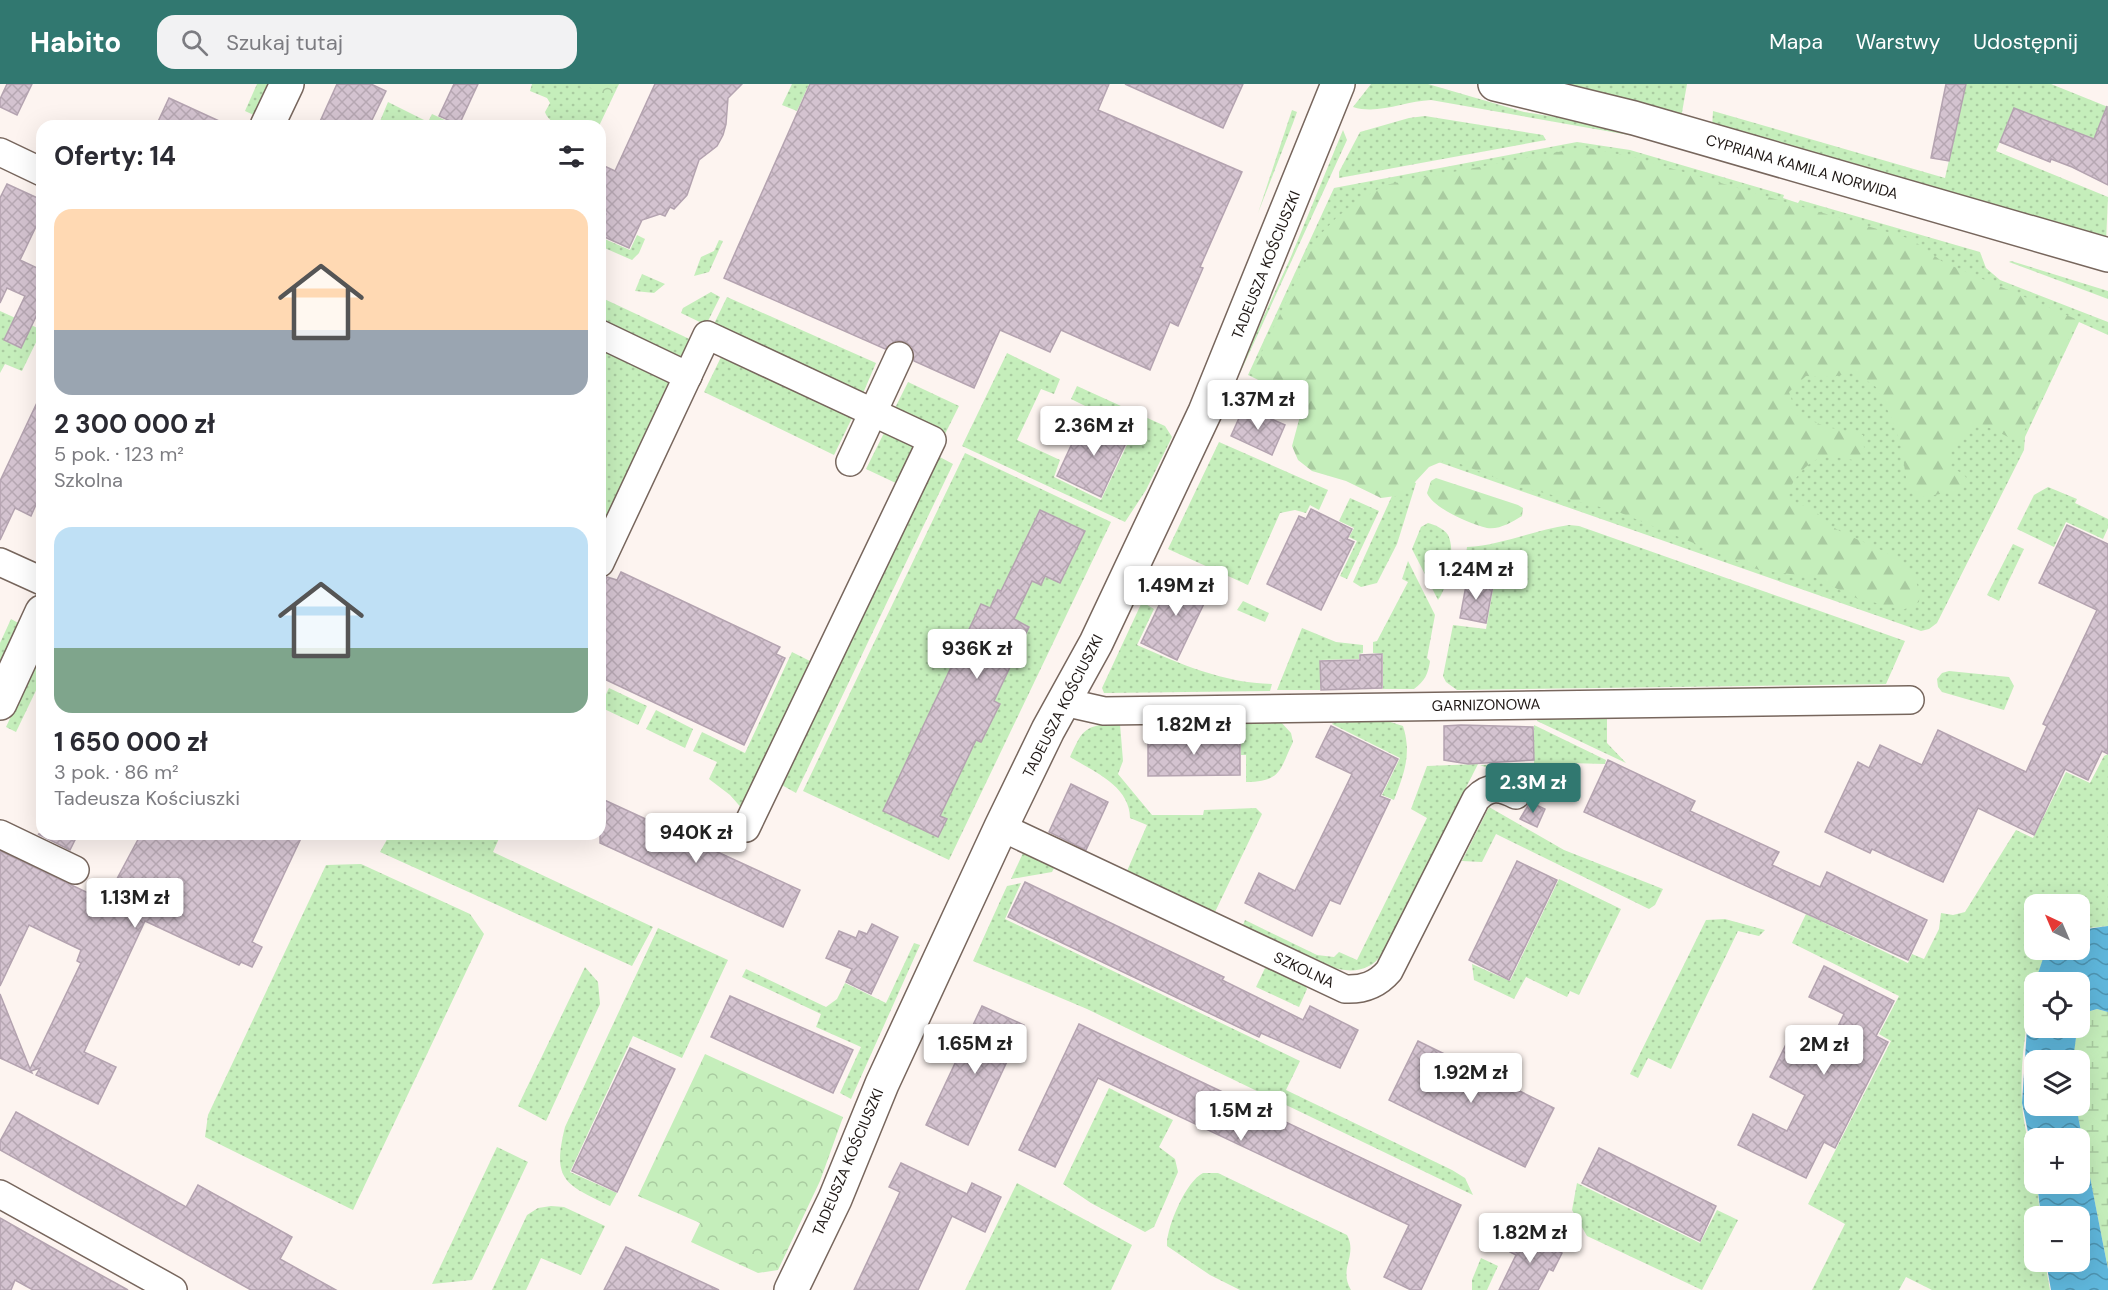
<!DOCTYPE html>
<html lang="pl">
<meta charset="utf-8">
<style>
:root{--surface:#fff;--page:#f2f2f3;--text:#2b2b33;--muted:#7c7c81;--accent:#317870}
body{margin:0;font-family:"DM Sans",sans-serif;background:var(--page);color:var(--text);height:100vh;display:flex;flex-direction:column;font-size:22px;white-space:nowrap}
*{box-sizing:border-box;margin:0}
p{font-size:20px;color:var(--muted)}
.icon{flex:none;width:33px;height:33px;fill:none;stroke:currentColor;stroke-width:2;stroke-linecap:round;stroke-linejoin:round}
.map{position:relative;flex:1;overflow:hidden}
.panel{position:absolute;left:36px;top:36px;width:570px;height:720px;display:flex;flex-direction:column;background:var(--surface);border-radius:18px;box-shadow:0 6px 24px #0002}
.panel>*{flex:none}
.needle{width:39px;rotate:316deg}
.tools{position:absolute;left:2024px;top:810px;display:grid;gap:12px}
.tools a{display:grid;place-items:center;width:66px;height:66px;border-radius:12px;background:var(--surface);box-shadow:0 6px 24px #0002;font-size:30px}
.price{position:absolute;translate:-50% -51px;padding:0 14px;border-radius:6px;background:#fff;color:#222;font-size:20px;line-height:39px;filter:drop-shadow(0 2px 3px #0008)}
.price::after{content:'';position:absolute;left:50%;top:36px;width:18px;height:14px;margin-left:-9px;background:inherit;clip-path:polygon(0 0,100% 0,50% 100%)}
.price.on{background:var(--accent);color:#fff}
ul{padding:0;list-style:none}
li{display:grid;align-content:center;gap:12px;height:318px;padding:0 18px}
li span{display:grid;place-items:center;height:186px;border-radius:18px;color:#555}
li>.icon{margin-inline-start:auto}
span .icon{width:108px;height:108px;fill:#fffc;stroke-width:1}
li b{font-size:26px}
h2{display:flex;justify-content:space-between;align-items:center;height:72px;padding:0 18px;font-size:26px}
header{display:flex;align-items:center;gap:36px;box-sizing:border-box;height:84px;padding:0 30px;background:var(--accent);color:#fff}
header strong{font-size:28px}
nav{display:flex;gap:33px;margin-inline-start:auto;font-size:21px}
.search{width:420px;height:54px;background:var(--page);display:flex;align-items:center;gap:15px;box-sizing:border-box;padding:0 21px;border-radius:18px;color:var(--muted);font-size:22px}
.map>svg:first-child{display:block}
</style>
<header>
<strong>Habito</strong>
<div class="search"><svg class="icon" aria-label="search" viewBox="0 0 24 24"><circle cx="10" cy="10" r="6"/><path d="M15 15l6 6"/></svg>Szukaj tutaj</div>
<nav><a>Mapa</a><a>Warstwy</a><a>Udostępnij</a></nav>
</header>
<div class="map">
<svg width="2108" height="1206" viewBox="0 0 2108 1206">
<defs>
<pattern id="grass-dots" width="8" height="8" patternUnits="userSpaceOnUse" patternTransform="scale(1.5)"><rect width="8" height="8" fill="#c5eebb"/><path d="M2 2h.1M6 6h.1" fill="none" stroke="#a9cba0" stroke-width="1.8" stroke-linecap="round"/></pattern>
<pattern id="forest-firs" width="22" height="20" patternUnits="userSpaceOnUse" patternTransform="scale(1.5)"><rect width="22" height="20" fill="#c5eebb"/><path d="M5 1l3.5 6h-7zM16 11l3.5 6h-7z" fill="#a9cba0"/></pattern>
<pattern id="wetland-marsh" width="20" height="14" patternUnits="userSpaceOnUse" patternTransform="scale(1.5)"><rect width="20" height="14" fill="#c5eebb"/><path d="M1 5h8M5 5V1M11 12h8M15 12V8" fill="none" stroke="#a9cba0"/></pattern>
<pattern id="park-crowns" width="20" height="18" patternUnits="userSpaceOnUse" patternTransform="scale(1.5)"><rect width="20" height="18" fill="#c5eebb"/><path d="M2 6a3 3 0 1 1 6 0M12 15a3 3 0 1 1 6 0" fill="none" stroke="#a9cba0"/></pattern>
<pattern id="water-waves" width="16" height="10" patternUnits="userSpaceOnUse" patternTransform="scale(1.5)"><rect width="16" height="10" fill="#5fb7dc"/><path d="M0 5q4-4 8 0t8 0" fill="none" stroke="#4e94b1"/></pattern>
<pattern id="building-cross-hatch" width="8" height="8" patternUnits="userSpaceOnUse" patternTransform="scale(1.5)"><rect width="8" height="8" fill="#d4c3d0"/><path d="M0 0l8 8M0 8l8-8" fill="none" stroke="#b6a7b2"/></pattern>
</defs>
<rect width="100%" height="100%" fill="#fdf4f0"/>
<g fill="url(#grass-dots)">
<polygon points="257,0 270,0 256,32 245,27"/>
<path d="M532,0h87l-20,42c-16,0 -47,6 -54,-14l5,-9 -3,-5 -17,-7z"/>
<polygon points="792,0 809,0 797,27 782,21"/>
<path d="M1371,0h57l96,28 70,11 52,15 -215,-38c-26,1 -53,15 -78,7z"/>
<polygon points="1564,0 1687,0 1681,34"/>
<polygon points="1966,0 2051,0 2108,23 2108,46 2099,43 2094,55 2014,24 1996,67 2108,113 2106,158 1712,44 1713,27 1945,94"/>
<polygon points="388,18 428,38 432,30 458,42 378,42"/>
<polygon points="1292,26 1297,28 1293,39 1258,129"/>
<polygon points="1425,32 1543,51 1546,56 1339,94 1339,88 1360,48 1409,34"/>
<polygon points="1343,46 1347,56 1241,287 1239,286 1290,175"/>
<polygon points="1577,58 1630,66 1784,111 1783,114 1798,119 1800,116 1980,168 1986,184 2000,196 2108,238 2108,251 2079,238 2025,353 2024,366 1937,539 1929,545 1921,547 1407,367 1248,291 1334,104"/>
<polygon points="637,151 645,155 639,169 632,176 600,162 600,153 630,166"/>
<polygon points="719,156 723,157 709,188 694,192 701,173 714,167"/>
<polygon points="2011,177 2108,207 2108,215 2009,178"/>
<polygon points="642,190 665,200 654,209 635,207"/>
<polygon points="711,208 720,213 706,241 681,229 683,224"/>
<polygon points="600,213 698,259 687,282 600,241"/>
<polygon points="727,213 876,279 861,314 712,244"/>
<polygon points="0,227 42,246 22,287 5,280 0,289"/>
<polygon points="600,260 675,296 600,456"/>
<polygon points="723,269 853,332 834,371 704,308"/>
<polygon points="1007,269 1060,295 1054,310 1041,305 1017,356 1060,376 1054,393 1101,416 1134,346 1071,315 1077,302 1165,342 1172,353 1146,406 1125,438 962,362"/>
<polygon points="908,298 959,322 943,354 892,330"/>
<polygon points="885,347 918,363 900,401 866,385"/>
<polygon points="1219,358 1328,406 1319,426 1310,421 1306,429 1295,426 1280,429 1248,501 1168,465"/>
<polygon points="965,369 1111,438 949,776 803,707"/>
<polygon points="936,371 953,380 796,709 780,700"/>
<polygon points="1401,392 1416,399 1397,460 1377,499 1361,503 1353,498"/>
<polygon points="2048,403 2077,415 2075,419 2108,435 2108,444 2103,455 2066,438 2054,463 2017,445 2034,411"/>
<polygon points="1350,414 1379,427 1347,495 1340,492 1357,457 1349,453 1354,444 1339,437"/>
<path d="M1428,439c7,2 15,5 20,12 8,16 0,51 -10,65l-26,-51 9,-22z"/>
<path d="M1569,441l10,1 326,115 -19,43 -429,6 -11,-8 -3,-6 10,-51 33,4 8,-45 -8,-2 3,-16 -24,-5 2,-14c36,-2 67,-17 102,-22z"/>
<polygon points="2013,460 2024,465 1999,517 1987,511"/>
<path d="M1408,477l27,54 -8,43 3,3c-2,13 -5,20 -16,28h-31v-35l-10,-1v-11l4,-1 31,-59 -6,-3z"/>
<polygon points="1243,517 1269,529 1265,538 1237,526"/>
<path d="M1142,518l12,7 -17,36c43,19 87,38 135,39l-2,7 -166,2 -2,-5z"/>
<polygon points="11,535 20,540 0,585 0,559"/>
<polygon points="1302,544 1336,558 1363,561 1363,569 1359,570 1359,575 1320,576 1320,606 1277,606"/>
<polygon points="792,568 816,580 745,728 730,711 709,695 717,678 693,667 702,648 745,669"/>
<polygon points="39,572 42,574 42,594 16,648 6,643"/>
<polygon points="1949,587 2009,593 2014,602 2004,626 1942,608 1938,603 1937,595 1942,589"/>
<polygon points="609,604 647,622 638,641 600,623"/>
<polygon points="656,626 693,645 685,664 646,645"/>
<polygon points="1537,633 1607,634 1607,659 1626,679 1537,637"/>
<path d="M1384,636l19,6c9,28 1,48 -9,74l-12,-5 18,-37 -68,-34 2,-3z"/>
<path d="M1280,637l11,12 2,9c-14,29 -11,39 -47,40v-27h-5v-21l-53,1v-13z"/>
<path d="M1111,639l9,1 3,37 -5,13 34,41h51l1,-5 52,-2 6,6 -47,98 -88,-41 20,-46 -17,-7c0,-32 -37,-47 -60,-61 12,-25 12,-30 41,-34z"/>
<polygon points="1534,641 1606,676 1605,680 1569,679 1562,697 1549,706 1538,705 1480,681 1534,680"/>
<path d="M2108,670v172l-29,3v-25h-45v46h12c-16,46 -27,101 -24,152 1,28 12,53 12,82h3l3,32h-6v46h11l5,28h-118l-26,-13 -7,13h-87l33,-66 -37,-20 83,-163 -12,-7 20,-38 -107,-53 14,-29 102,49 4,-9 12,5 15,-30 2,-16 12,2 12,-3 51,-82 17,8 33,-66 24,11 14,-27z"/>
<path d="M1478,680l-97,191c-7,12 -23,17 -36,15 -24,-2 -78,-33 -102,-45l2,-5 72,35 17,2 5,-5 18,8 70,-142 -16,-9 16,-43z"/>
<polygon points="1489,723 1564,766 1663,805 1655,821 1649,825 1496,750 1482,778 1462,777"/>
<polygon points="390,750 501,750 493,768 653,843 632,882 380,768"/>
<polygon points="1023,769 1055,782 1052,788 1011,795"/>
<polygon points="361,780 470,830 484,850 353,1126 205,1053 208,1031 326,781"/>
<polygon points="1559,795 1621,825 1579,911 1570,907 1567,913 1526,893 1514,915 1474,896 1472,880 1510,897"/>
<polygon points="1021,799 1005,835 1300,977 1286,1006 1452,1086 1465,1094 1473,1111 1087,925 973,877 1007,802"/>
<polygon points="1725,835 1765,846 1759,852 1738,847 1671,985 1648,974 1638,994 1630,990 1706,836"/>
<path d="M658,844l70,32 -46,98 -49,-22 -63,136 47,21 -7,13c-46,-22 -58,-26 -45,-79z"/>
<polygon points="914,859 920,861 851,1015 840,1009 861,963 816,943 821,930 742,893 746,885 826,923 837,915 845,899 886,919"/>
<polygon points="1266,882 1304,899 1307,905 1299,923 1256,903"/>
<polygon points="585,883 598,898 600,920 546,1037 518,1022"/>
<polygon points="1109,1004 1173,1036 1159,1063 1175,1075 1178,1088 1154,1143 1145,1148 1091,1119 1063,1100"/>
<polygon points="497,1063 528,1078 472,1196 432,1200"/>
<path d="M1203,1089h15l129,62c11,21 -9,33 4,55h-111l-30,-15 -43,-29c-1,-18 19,-65 36,-73z"/>
<polygon points="1017,1099 1132,1161 1111,1206 965,1206"/>
<polygon points="1577,1099 1700,1159 1717,1126 1738,1136 1702,1206 1587,1152 1572,1126"/>
<polygon points="551,1122 564,1123 605,1142 581,1191 541,1174 526,1206 492,1206 527,1131 538,1124"/>
<path d="M1525,1140c14,3 37,9 39,26l-46,-22 -10,21 -13,-11 17,-12z"/>
<polygon points="1481,1174 1498,1182 1487,1206 1472,1206 1472,1196"/>
</g>
<g fill="url(#forest-firs)">
<path d="M1584,63l52,11 275,81 32,23 135,58 -59,122 -42,-20 -29,27 2,16 16,12 -3,13 -46,8 -10,-14 -6,-39 -8,-24 -17,-34 -22,-15 -22,5 -26,-1 -17,16 8,23 30,12 36,8 1,13 -7,13c-10,-2 -20,-5 -30,-4 -18,0 -35,24 -41,39l6,9 19,1c5,5 10,12 16,17 32,24 96,29 92,79l-16,8 -50,-13 -39,-20 -55,-7 -143,-59 -100,-25 -68,-27 -19,8 -26,28 -22,3 -35,-17 -34,-10 -14,-11 -6,-14 11,-41 -8,-11 -44,-20 66,-136 19,-20 20,-16 29,-17z"/>
<path d="M1436,394l82,27 5,3 -1,8c-10,6 -23,14 -35,12 -17,-4 -54,-20 -60,-35l4,-12z"/>
</g>
<polygon fill="url(#wetland-marsh)" points="2097,925 2108,928 2108,1185 2076,1023 2079,1022 2079,976 2073,976 2073,971 2076,954 2087,928"/>
<g fill="url(#park-crowns)">
<polygon points="582,0 617,0 611,13"/>
<polygon points="705,970 843,1033 820,1097 778,1186 758,1189 691,1158 700,1139 638,1112"/>
</g>
<polygon fill="url(#water-waves)" points="2108,842 2108,928 2097,925 2087,928 2076,954 2073,976 2034,976 2034,1022 2076,1022 2108,1185 2108,1206 2051,1206 2046,1178 2079,1178 2079,1132 2041,1132 2037,1100 2079,1100 2079,1054 2034,1054 2034,1077 2022,1019 2028,929 2034,904 2034,944 2079,944 2079,898 2035,898 2046,866 2079,866 2079,846"/>
<g fill="url(#building-cross-hatch)" stroke="#b4a3b0" stroke-width="1.5">
<polygon points="7,0 32,0 17,31 0,23 0,15"/>
<polygon points="337,0 371,0 386,7 369,42 318,42"/>
<polygon points="454,0 478,0 459,41 439,32"/>
<polygon points="655,0 742,0 728,14 726,40 723,51 717,62 699,76 687,111 674,125 670,123 665,132 660,130 642,136 629,164 600,151 600,143 606,130 600,127 600,80 615,87"/>
<polygon points="810,0 1109,0 1098,26 1242,88 1200,183 1203,184 1178,242 1170,238 1150,286 1061,246 1050,268 1000,246 974,304 914,277 912,263 905,258 897,256 885,265 724,194"/>
<polygon points="1125,0 1243,0 1223,44"/>
<polygon points="1946,0 1966,0 1949,77 1931,74"/>
<polygon points="169,14 230,42 156,42"/>
<polygon points="2107,22 2108,101 2072,83 2051,75 2050,78 2000,58 2014,24 2094,55"/>
<polygon points="7,100 42,116 42,130 20,176 37,184 42,175 42,220 21,264 4,256 25,212 7,204 0,219 0,114"/>
<polygon points="42,308 42,407 31,432 15,424 0,456 0,397"/>
<polygon points="1244,323 1285,341 1272,371 1231,352"/>
<polygon points="1100,336 1130,350 1101,413 1057,392 1082,338 1096,344"/>
<polygon points="1311,425 1352,445 1347,455 1354,458 1321,526 1267,500 1299,432 1306,435"/>
<polygon points="1040,426 1085,447 1060,499 1045,492 1041,501 1032,497 1014,535 1029,543 994,617 1000,620 981,658 976,656 940,732 947,735 938,753 883,727 981,520 990,524 998,506 1001,507"/>
<polygon points="2067,441 2108,460 2108,670 2102,667 2088,696 2065,685 2034,751 1978,724 1943,798 1872,765 1870,769 1825,748 1858,678 1869,684 1880,661 1922,681 1938,646 2026,688 2047,642 2043,640 2097,526 2039,499"/>
<polygon points="621,488 780,563 776,570 785,574 744,661 600,593 600,507 607,493 617,496"/>
<polygon points="1174,490 1210,507 1177,576 1141,559"/>
<polygon points="1467,496 1493,501 1486,539 1460,534"/>
<polygon points="1382,570 1382,604 1321,606 1320,577 1360,576 1360,571"/>
<polygon points="1461,641 1533,643 1534,676 1468,680 1444,676 1444,642"/>
<polygon points="1331,642 1398,675 1380,712 1390,716 1340,820 1330,816 1312,852 1245,819 1259,789 1295,807 1352,690 1316,673"/>
<polygon points="1240,651 1240,691 1148,692 1148,652"/>
<polygon points="1608,676 1695,717 1690,727 1779,768 1772,781 1820,803 1827,788 1927,836 1908,876 1584,728"/>
<polygon points="1071,700 1108,718 1086,766 1049,748"/>
<polygon points="600,714 800,806 783,843 600,759"/>
<polygon points="1530,718 1545,725 1537,743 1520,735"/>
<polygon points="38,750 78,750 70,766"/>
<polygon points="141,750 303,750 252,858 262,863 252,883 241,878 239,881 145,837 84,968 116,983 98,1020 36,991 40,984 31,987 32,989 0,974 0,910 30,985 81,879 77,877 81,866 29,841 0,902 0,767 105,817"/>
<polygon points="1517,777 1557,796 1509,896 1469,876"/>
<polygon points="1025,798 1224,893 1222,896 1303,936 1310,922 1358,946 1340,984 1261,949 1259,953 1008,833"/>
<polygon points="872,840 898,853 871,910 846,898 852,885 826,874 839,847 856,854 859,847 867,850"/>
<polygon points="1824,882 1894,917 1876,952 1888,958 1835,1064 1824,1058 1806,1094 1738,1061 1753,1030 1787,1047 1805,1011 1770,993 1792,948 1827,965 1844,930 1809,913"/>
<polygon points="730,912 853,966 833,1009 711,953"/>
<polygon points="982,922 1024,941 968,1061 926,1041"/>
<polygon points="1079,940 1461,1121 1421,1206 1411,1206 1384,1193 1409,1141 1098,994 1055,1083 1019,1066"/>
<polygon points="1418,957 1554,1024 1525,1083 1389,1016"/>
<polygon points="630,964 675,985 617,1108 572,1087"/>
<polygon points="16,1028 186,1123 198,1101 292,1153 280,1175 336,1206 251,1206 0,1066 0,1057"/>
<polygon points="1599,1064 1716,1122 1700,1157 1582,1099"/>
<polygon points="901,1079 967,1110 972,1099 1001,1113 985,1148 952,1132 918,1206 854,1206 900,1108 889,1103"/>
<polygon points="0,1134 81,1180 128,1206 33,1206 15,1196 11,1206 0,1206"/>
<polygon points="1520,1148 1562,1169 1553,1187 1549,1185 1538,1206 1499,1206 1516,1171 1510,1168"/>
<polygon points="626,1163 719,1206 604,1206"/>
</g>
<g fill="none" stroke-linecap="round" stroke-linejoin="round">
<defs>
<g id="street">
<polyline points="0,68 42,88"/>
<polyline points="600,250 688,292"/>
<polyline points="850,378 899,272"/>
<polyline points="0,478 42,497"/>
<polyline points="600,479 707,251 932,356 746,744"/>
<polyline points="1064,618 1104,627 1910,616"/>
<path d="M1001,743l344,162c18,1 32,-4 44,-18l87,-172c13,-14 25,-12 40,-4"/>
<polyline points="0,750 75,786"/>
<polyline points="0,1110 173,1206"/>
</g>
<g id="secondary">
<polyline points="1495,0 1634,34 2108,171"/>
<polyline points="267,42 287,0"/>
<polyline points="0,619 42,528"/>
<polyline points="791,1206 835,1115 882,1000 1001,743 1048,646 1096,559 1205,328 1338,0"/>
</g>
</defs>
<use href="#street" stroke="#77665d" stroke-width="30"/>
<use href="#secondary" stroke="#77665d" stroke-width="36"/>
<use href="#street" stroke="#fff" stroke-width="27"/>
<use href="#secondary" stroke="#fff" stroke-width="33"/>
</g>
<g text-anchor="middle" dominant-baseline="central" stroke-width="4.5" stroke-linejoin="round" paint-order="stroke">
<g font-size="15" fill="#1e1714" stroke="#fff">
<text transform="translate(1802 83) rotate(16)">CYPRIANA KAMILA NORWIDA</text>
<text transform="translate(1266 181) rotate(-68)">TADEUSZA KOŚCIUSZKI</text>
<text transform="translate(1486 621) rotate(-1)">GARNIZONOWA</text>
<text transform="translate(1063 622) rotate(-63)">TADEUSZA KOŚCIUSZKI</text>
<text transform="translate(1304 886) rotate(25)">SZKOLNA</text>
<text transform="translate(848 1078) rotate(-67)">TADEUSZA KOŚCIUSZKI</text>
</g>
</g>
</svg>
<div class="tools">
<a><svg class="needle" viewBox="-14 -14 28 28"><path d="M0-13l5 13h-10z" fill="#e53935"/><path d="M0 13l5-13h-10z" fill="#7c7c81"/></svg></a>
<a><svg class="icon" aria-label="locate" viewBox="0 0 24 24"><circle cx="12" cy="12" r="6"/><path d="M12 2v4M12 18v4M2 12h4M18 12h4"/></svg></a>
<a><svg class="icon" aria-label="layers" viewBox="0 0 24 24"><path d="M12 4l9 5-9 5-9-5zM3 14l9 5 9-5"/></svg></a>
<a>+</a>
<a>−</a>
</div>
<b class="price" style="left:1258px;top:347px">1.37M zł</b>
<b class="price" style="left:1094px;top:373px">2.36M zł</b>
<b class="price" style="left:1476px;top:517px">1.24M zł</b>
<b class="price" style="left:1176px;top:533px">1.49M zł</b>
<b class="price" style="left:977px;top:596px">936K zł</b>
<b class="price" style="left:1194px;top:672px">1.82M zł</b>
<b class="price on" style="left:1533px;top:730px">2.3M zł</b>
<b class="price" style="left:696px;top:780px">940K zł</b>
<b class="price" style="left:135px;top:845px">1.13M zł</b>
<b class="price" style="left:975px;top:991px">1.65M zł</b>
<b class="price" style="left:1824px;top:992px">2M zł</b>
<b class="price" style="left:1471px;top:1020px">1.92M zł</b>
<b class="price" style="left:1241px;top:1058px">1.5M zł</b>
<b class="price" style="left:1530px;top:1180px">1.82M zł</b>
<section class="panel">
<h2>Oferty: 14<svg class="icon" aria-label="filters" viewBox="0 0 24 24"><path d="M4 7h16M4 17h16"/><circle cx="9" cy="7" r="2"/><circle cx="15" cy="17" r="2"/></svg></h2>
<ul>
<li><span style="background:linear-gradient(#ffd9b3 65%,#9aa5b1 0)"><svg class="icon" aria-label="home" viewBox="0 0 24 24"><path d="M3 11l9-7 9 7M6 9v11h12V9"/></svg></span><div><b>2 300 000 zł</b><p>5 pok. · 123 m²</p><p>Szkolna</p></div></li>
<li><span style="background:linear-gradient(#bfe0f5 65%,#7fa58c 0)"><svg class="icon" aria-label="home" viewBox="0 0 24 24"><path d="M3 11l9-7 9 7M6 9v11h12V9"/></svg></span><div><b>1 650 000 zł</b><p>3 pok. · 86 m²</p><p>Tadeusza Kościuszki</p></div></li>
</ul>
</section>
</div>
